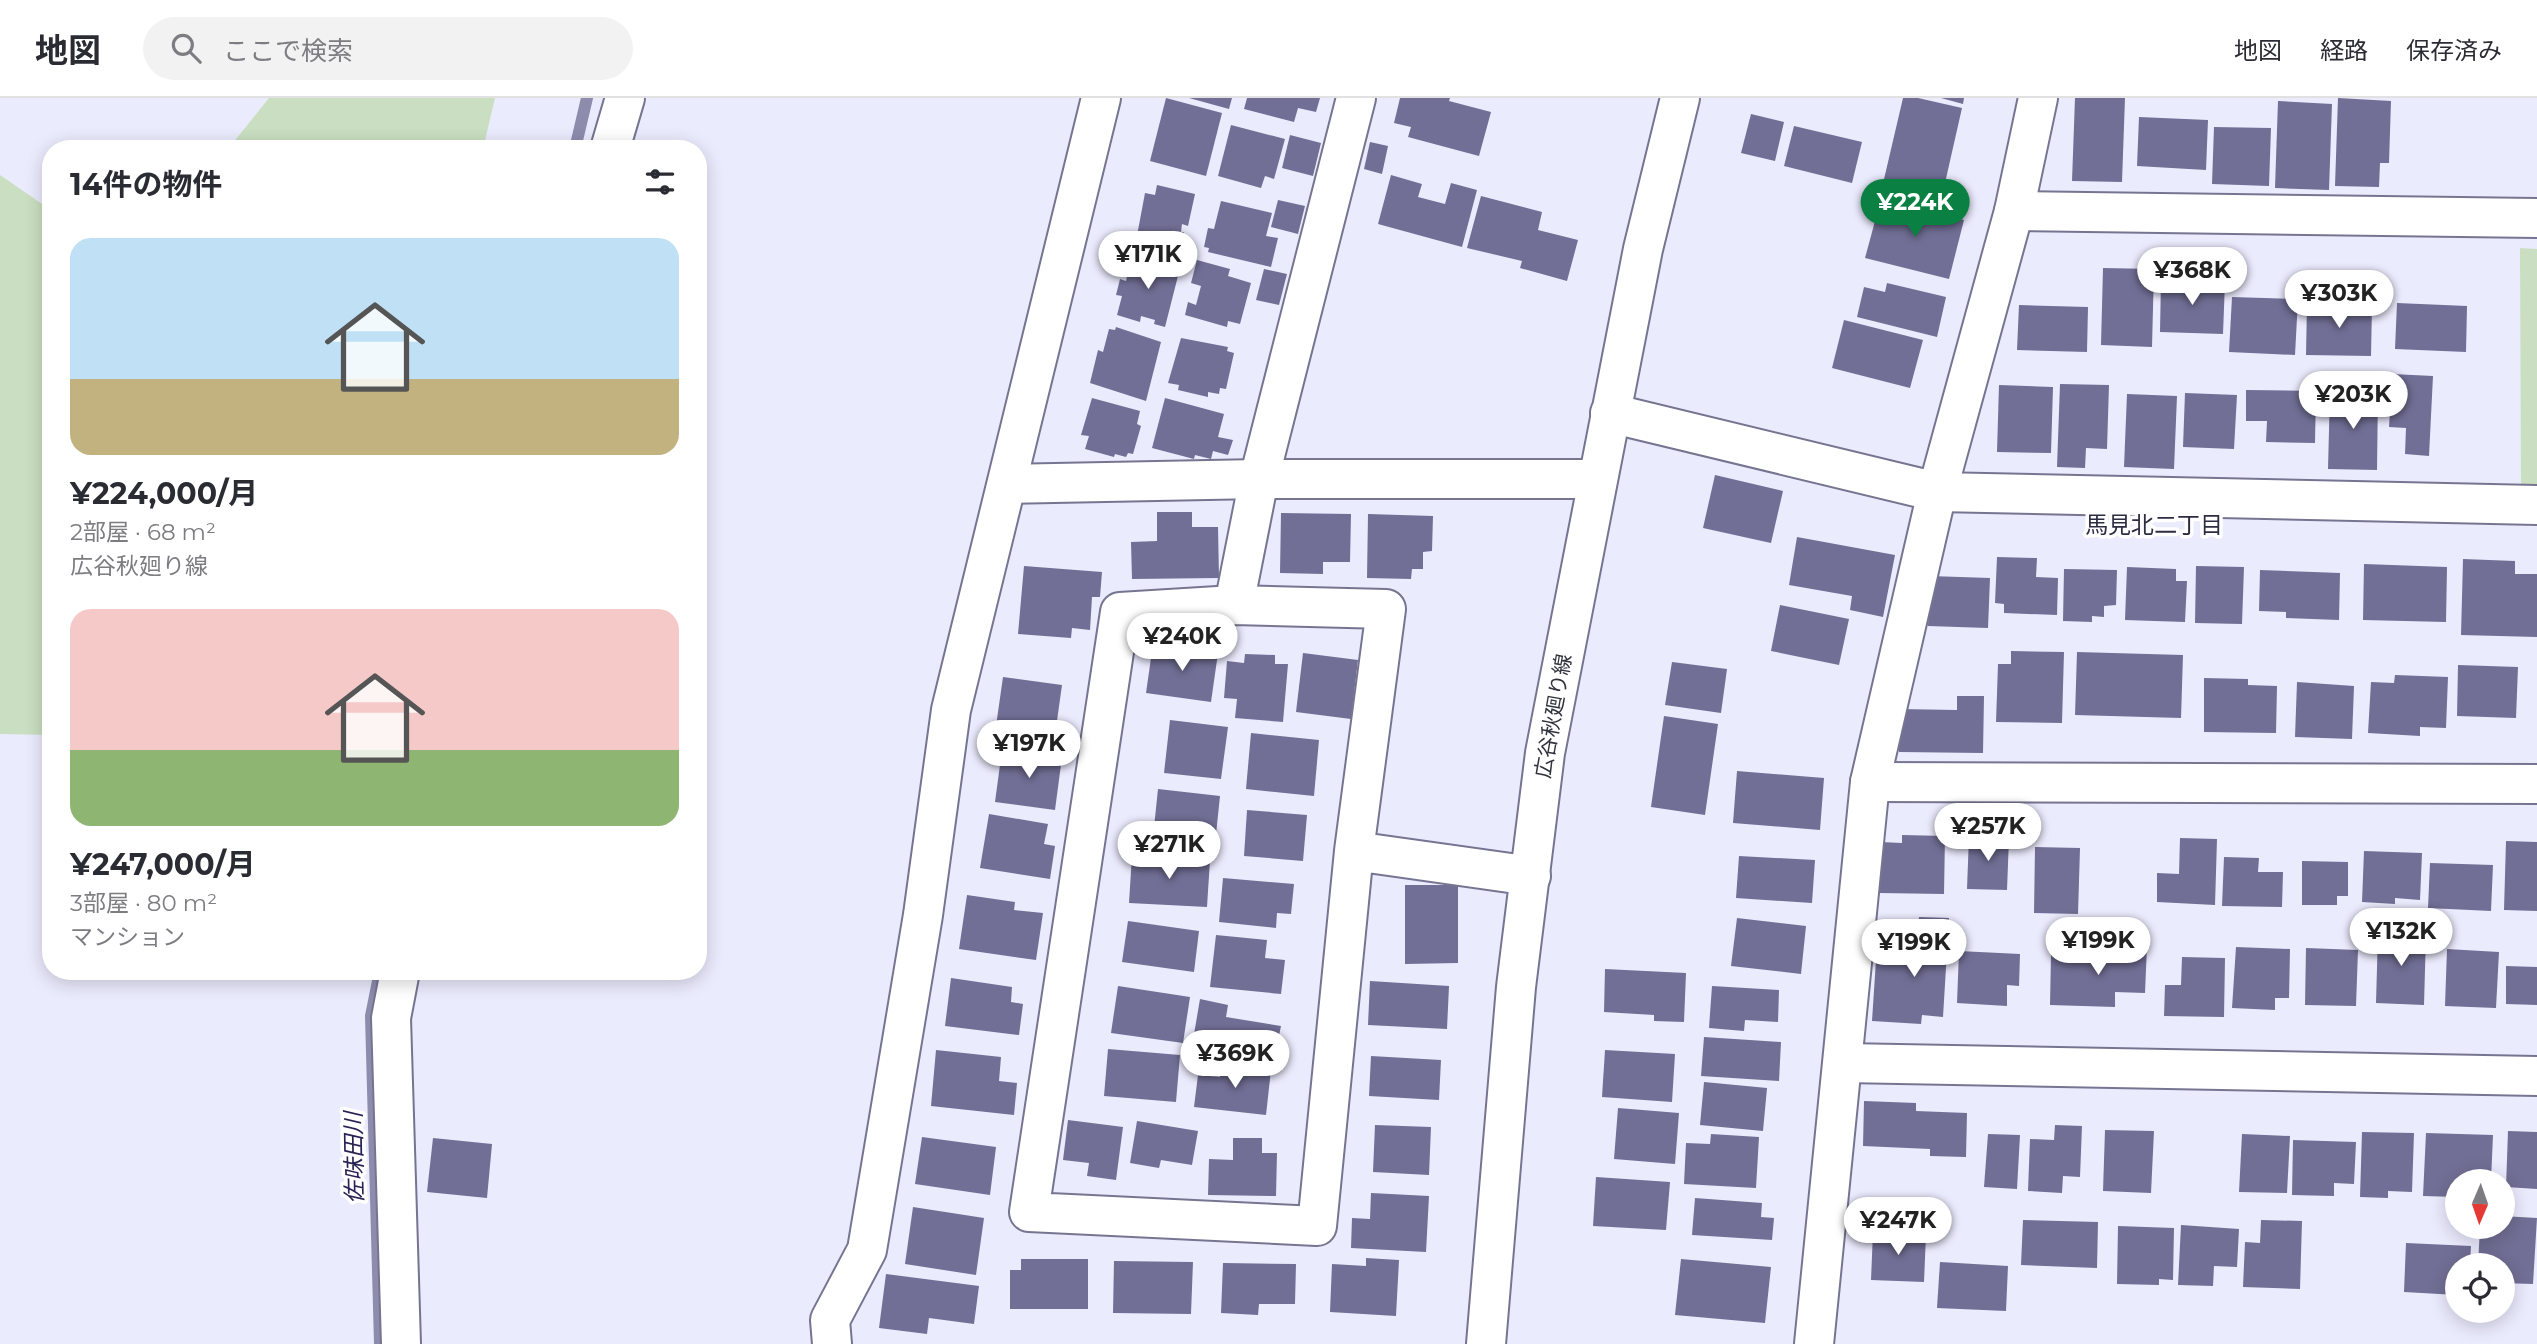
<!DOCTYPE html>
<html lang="ja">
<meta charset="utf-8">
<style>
:root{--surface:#fff;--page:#f2f2f3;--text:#2b2b33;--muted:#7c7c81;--line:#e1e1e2;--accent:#0b8043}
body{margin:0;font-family:Montserrat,"Noto Sans JP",sans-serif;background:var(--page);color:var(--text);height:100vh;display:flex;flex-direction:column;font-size:26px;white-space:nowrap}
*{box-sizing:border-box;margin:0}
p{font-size:23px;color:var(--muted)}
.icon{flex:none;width:38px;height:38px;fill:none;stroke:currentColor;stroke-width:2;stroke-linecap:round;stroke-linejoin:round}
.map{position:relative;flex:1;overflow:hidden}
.panel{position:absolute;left:42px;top:42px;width:665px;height:840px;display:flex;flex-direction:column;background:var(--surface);border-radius:28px;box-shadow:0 4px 18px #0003}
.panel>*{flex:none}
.needle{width:46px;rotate:182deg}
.fabs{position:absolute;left:2445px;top:1071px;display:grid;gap:14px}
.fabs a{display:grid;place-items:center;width:70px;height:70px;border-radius:50%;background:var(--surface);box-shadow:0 4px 18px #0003;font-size:35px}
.price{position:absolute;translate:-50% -60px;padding:0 16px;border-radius:24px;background:#fff;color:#222;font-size:23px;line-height:46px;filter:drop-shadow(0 2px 4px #0008)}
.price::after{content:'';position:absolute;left:50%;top:42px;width:21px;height:16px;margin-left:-10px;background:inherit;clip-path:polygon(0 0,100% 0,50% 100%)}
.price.on{background:var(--accent);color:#fff}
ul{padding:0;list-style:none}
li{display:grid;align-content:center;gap:14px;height:371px;padding:0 28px}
li span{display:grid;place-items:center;height:217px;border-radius:21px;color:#555}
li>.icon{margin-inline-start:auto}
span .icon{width:126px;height:126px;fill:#fffc;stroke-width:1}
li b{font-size:30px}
h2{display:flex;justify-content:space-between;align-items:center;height:84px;padding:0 28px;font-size:30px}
header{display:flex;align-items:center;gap:42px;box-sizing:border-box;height:98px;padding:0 35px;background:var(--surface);border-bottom:2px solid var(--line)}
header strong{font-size:33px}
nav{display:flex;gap:38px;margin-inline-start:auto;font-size:24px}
.search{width:490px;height:63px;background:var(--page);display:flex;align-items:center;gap:18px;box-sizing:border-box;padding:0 24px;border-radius:38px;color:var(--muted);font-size:26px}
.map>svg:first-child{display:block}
</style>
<header>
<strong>地図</strong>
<div class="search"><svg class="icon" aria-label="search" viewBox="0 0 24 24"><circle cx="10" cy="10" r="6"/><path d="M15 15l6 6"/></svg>ここで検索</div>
<nav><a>地図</a><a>経路</a><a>保存済み</a></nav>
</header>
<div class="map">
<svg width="2537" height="1246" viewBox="0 0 2537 1246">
<rect width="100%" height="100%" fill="#ebebfe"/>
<g fill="#cadfc1">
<polygon points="269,0 495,0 483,51 228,51"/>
<polygon points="0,77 45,108 51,108 51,637 0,636"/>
<polygon points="2520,150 2537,151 2537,393 2521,393"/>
</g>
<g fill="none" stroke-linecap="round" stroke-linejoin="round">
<g stroke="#8d8cad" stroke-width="12">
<polyline points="575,51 587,0"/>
<polyline points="380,1246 371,918 380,873"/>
</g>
</g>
<g fill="#716f95">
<polygon points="1166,0 1222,15 1206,78 1150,63"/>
<polygon points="1189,0 1232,0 1229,11"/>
<polygon points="1247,0 1320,0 1316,14 1298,10 1294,24 1244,11"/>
<polygon points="1400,0 1450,0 1449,3 1491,14 1479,58 1408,39 1411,29 1394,25"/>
<polygon points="1903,0 1918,0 1962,10 1940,107 1881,94"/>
<polygon points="1941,0 1964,0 1963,6"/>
<polygon points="2075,0 2125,0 2122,84 2072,83"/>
<polygon points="2338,0 2391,3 2389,65 2380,65 2379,89 2335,88"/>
<polygon points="2278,3 2332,6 2329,92 2275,90"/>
<polygon points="1751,16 1784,24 1775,63 1741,55"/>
<polygon points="2139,19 2208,22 2206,72 2137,68"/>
<polygon points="1231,27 1285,41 1274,81 1265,78 1261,90 1218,78"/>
<polygon points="1794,28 1862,44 1852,85 1784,68"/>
<polygon points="2214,29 2271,30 2269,88 2212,86"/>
<polygon points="1290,37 1321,45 1313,78 1282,70"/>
<polygon points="1370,44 1388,48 1382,76 1364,71"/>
<polygon points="1391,77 1422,86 1418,99 1445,106 1451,85 1477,92 1462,149 1378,126"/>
<polygon points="1157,87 1195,96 1188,128 1182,126 1181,134 1184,134 1179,154 1136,143 1145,95 1155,97"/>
<polygon points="1481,98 1542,114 1538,132 1578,142 1567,183 1520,170 1522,163 1467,150"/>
<polygon points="1881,101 1964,122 1949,181 1865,160"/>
<polygon points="1278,102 1305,108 1298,136 1271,129"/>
<polygon points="1221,103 1272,115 1266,138 1278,140 1271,169 1208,154 1209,150 1204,149 1208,130 1214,131"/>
<polygon points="1140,159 1180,170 1165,229 1154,226 1155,222 1141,218 1140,224 1117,217 1122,198 1116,197 1120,181 1126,183 1130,166 1138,168"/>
<polygon points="1197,162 1230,171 1228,178 1251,185 1240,226 1228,223 1227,229 1185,217 1188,204 1196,207 1201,188 1191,185"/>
<polygon points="2103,170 2154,171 2152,249 2101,247"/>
<polygon points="1264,171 1287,176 1279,207 1256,202"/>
<polygon points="2161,181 2225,184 2223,236 2160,234"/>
<polygon points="1887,185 1946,199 1937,239 1857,219 1864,189 1885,194"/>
<polygon points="2232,199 2298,201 2295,257 2229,254"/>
<polygon points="2397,205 2467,208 2466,254 2395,251"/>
<polygon points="2307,206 2372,208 2371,258 2306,257"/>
<polygon points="2019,207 2088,209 2087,254 2017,252"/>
<polygon points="1844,222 1923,242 1910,290 1832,270"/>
<polygon points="1116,229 1161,244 1146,303 1090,285 1098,252 1103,254 1109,231 1115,232"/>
<polygon points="1181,240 1228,249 1227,253 1234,255 1226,291 1220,290 1219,296 1208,294 1208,299 1178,292 1179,287 1168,285"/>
<polygon points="2392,276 2433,278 2429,358 2405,356 2406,330 2389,329"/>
<polygon points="2060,286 2109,287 2107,351 2086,350 2085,370 2057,369"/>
<polygon points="1999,287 2053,289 2051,355 1997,354"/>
<polygon points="2246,292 2316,293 2315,345 2266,344 2267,323 2246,323"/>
<polygon points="2330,293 2378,294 2377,372 2328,371"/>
<polygon points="2185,295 2237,297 2234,351 2183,349"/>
<polygon points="2127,296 2177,298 2174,371 2124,369"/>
<polygon points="1092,300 1140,313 1137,326 1141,328 1133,356 1128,355 1126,359 1115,356 1114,359 1085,351 1089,338 1081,337"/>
<polygon points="1165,300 1224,316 1218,339 1233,342 1228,357 1213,353 1211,361 1195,357 1194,361 1152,350"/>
<polygon points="1715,377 1783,393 1771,445 1703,430"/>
<polygon points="1157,414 1192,414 1192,429 1218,429 1219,480 1132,481 1131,444 1157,443"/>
<polygon points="1281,415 1351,416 1350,464 1323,464 1323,476 1280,475"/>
<polygon points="1368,416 1433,418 1432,453 1423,454 1423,471 1412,471 1411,481 1367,480"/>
<polygon points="1797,439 1895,457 1883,519 1850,512 1852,498 1789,487"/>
<polygon points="1997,459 2037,460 2036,479 2058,480 2057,517 2004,515 2004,506 1995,505"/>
<polygon points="2463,461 2515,463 2515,476 2537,476 2537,539 2461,537"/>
<polygon points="2364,466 2447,469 2446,524 2363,522"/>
<polygon points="1024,468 1102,474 1100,499 1092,499 1090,532 1072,530 1071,540 1018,536"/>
<polygon points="2196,468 2244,469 2242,526 2195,525"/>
<polygon points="2127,469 2176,471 2176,483 2187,483 2185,524 2125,522"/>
<polygon points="2064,471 2117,472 2116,507 2104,508 2104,519 2092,518 2092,524 2063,523"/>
<polygon points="2260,472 2340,475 2339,522 2286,520 2286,514 2259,513"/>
<polygon points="1930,478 1990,480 1988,530 1928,528"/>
<polygon points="1780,507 1849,521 1839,567 1771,553"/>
<polygon points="1153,546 1218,555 1211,604 1146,595"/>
<polygon points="2011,553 2064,554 2062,625 1996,624 1998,566 2011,566"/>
<polygon points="2077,554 2183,557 2181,620 2075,617"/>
<polygon points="1303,555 1358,562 1351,621 1296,614"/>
<polygon points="1245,556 1275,557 1275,566 1288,566 1283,624 1235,620 1237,601 1224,600 1227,563 1244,565"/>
<polygon points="1672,564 1727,571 1721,615 1665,607"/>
<polygon points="2458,567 2518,569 2516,620 2457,618"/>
<polygon points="2395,577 2448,579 2446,630 2420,629 2420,638 2368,635 2371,584 2394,585"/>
<polygon points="1003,579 1062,587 1055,637 996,628"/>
<polygon points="2204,580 2248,581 2248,587 2277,588 2276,635 2204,634"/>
<polygon points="2297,584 2354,588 2352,641 2295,639"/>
<polygon points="1957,598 1984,598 1983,655 1899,654 1899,611 1957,612"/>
<polygon points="1664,618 1718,626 1705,717 1651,709"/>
<polygon points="1170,622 1228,629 1221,681 1164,675"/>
<polygon points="1251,635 1319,642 1314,698 1246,691"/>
<polygon points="1002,652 1062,659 1055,712 995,704"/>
<polygon points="1737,673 1824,680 1820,732 1733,725"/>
<polygon points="1158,691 1220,698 1215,746 1153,739"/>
<polygon points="1247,712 1307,717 1303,763 1244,758"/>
<polygon points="989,716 1048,726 1044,746 1055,748 1050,781 980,770"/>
<polygon points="1902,737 1945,738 1944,796 1879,795 1880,744 1902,745"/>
<polygon points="1969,738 2009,740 2007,792 1967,791"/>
<polygon points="2180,740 2217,741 2215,807 2157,804 2157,775 2179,776"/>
<polygon points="2506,743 2537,744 2537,813 2504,812"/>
<polygon points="2035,749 2080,750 2078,816 2034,815"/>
<polygon points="2364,753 2422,755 2420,802 2395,800 2395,806 2362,804"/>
<polygon points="1132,757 1210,762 1207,809 1129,805"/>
<polygon points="1739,758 1815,762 1812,805 1736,800"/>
<polygon points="2224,759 2259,760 2258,774 2283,774 2282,809 2222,808"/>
<polygon points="2302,763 2348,764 2348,798 2337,798 2337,807 2302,807"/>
<polygon points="2430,765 2493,767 2491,813 2428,810"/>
<polygon points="1223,780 1294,786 1291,816 1277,815 1276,830 1219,824"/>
<polygon points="1405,787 1458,787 1458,865 1405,866"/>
<polygon points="967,797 1015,804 1014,812 1043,815 1036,862 959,851"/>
<polygon points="1919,819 1949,820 1943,919 1922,917 1921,926 1872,923 1876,862 1916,864"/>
<polygon points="1737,820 1806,828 1801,876 1731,868"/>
<polygon points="1128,823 1199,833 1194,874 1122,864"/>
<polygon points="2378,834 2426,836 2424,907 2376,905"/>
<polygon points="1216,837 1267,842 1265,860 1285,862 1281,896 1210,889"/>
<polygon points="2108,846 2147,848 2145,895 2115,894 2115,909 2050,907 2051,857 2108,859"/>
<polygon points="2236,849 2290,851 2289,900 2275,900 2275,912 2232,910"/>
<polygon points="2306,850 2358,852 2356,908 2305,907"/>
<polygon points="2447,851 2499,854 2496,910 2445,908"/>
<polygon points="1959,853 2020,856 2019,888 2007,887 2007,908 1957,905"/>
<polygon points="2182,859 2225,860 2224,919 2164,918 2165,887 2181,887"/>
<polygon points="2506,868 2537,869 2537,907 2506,906"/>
<polygon points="1605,871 1686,875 1684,924 1654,923 1654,917 1604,914"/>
<polygon points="951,880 1012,889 1011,904 1023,906 1019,937 945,928"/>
<polygon points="1370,883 1449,888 1447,931 1368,927"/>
<polygon points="1118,888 1190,899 1183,945 1111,935"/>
<polygon points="1712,888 1779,892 1778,924 1745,922 1744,933 1709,930"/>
<polygon points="1200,901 1228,907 1226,919 1281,928 1274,962 1192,948"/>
<polygon points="1704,939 1781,944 1779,983 1701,978"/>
<polygon points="1108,951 1180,957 1176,1004 1104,998"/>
<polygon points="936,952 1001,959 999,983 1017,985 1014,1017 931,1008"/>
<polygon points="1605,952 1675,956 1672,1004 1602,999"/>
<polygon points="1371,958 1441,962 1439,1002 1369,998"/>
<polygon points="1221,966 1271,972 1266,1017 1194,1009 1198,977 1220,979"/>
<polygon points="1704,984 1767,990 1763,1033 1700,1027"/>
<polygon points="1864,1003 1916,1005 1916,1013 1967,1015 1966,1059 1930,1058 1930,1051 1863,1048"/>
<polygon points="1618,1010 1679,1015 1675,1066 1614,1061"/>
<polygon points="1068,1022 1123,1029 1116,1082 1087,1078 1089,1065 1063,1062"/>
<polygon points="1137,1023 1198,1033 1192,1067 1161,1062 1159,1070 1130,1065"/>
<polygon points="1375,1027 1431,1029 1429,1077 1373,1074"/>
<polygon points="2055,1027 2082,1028 2080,1079 2063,1078 2062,1095 2028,1093 2030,1041 2054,1042"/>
<polygon points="2105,1032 2154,1033 2151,1095 2103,1093"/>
<polygon points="2508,1033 2537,1034 2537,1091 2506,1089"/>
<polygon points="2362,1034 2414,1035 2412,1094 2388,1093 2388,1100 2360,1099"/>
<polygon points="2426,1035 2493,1037 2491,1083 2457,1083 2457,1099 2423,1098"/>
<polygon points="1711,1036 1759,1039 1756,1090 1684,1086 1686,1045 1710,1046"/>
<polygon points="1988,1036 2020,1037 2017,1091 1984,1089"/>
<polygon points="2242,1036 2290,1038 2287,1095 2239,1094"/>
<polygon points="922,1039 996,1049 990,1097 915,1086"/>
<polygon points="433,1040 492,1046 487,1100 427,1094"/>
<polygon points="1233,1040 1262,1040 1262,1055 1277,1055 1276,1098 1208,1097 1209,1061 1233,1062"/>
<polygon points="2293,1042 2356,1044 2354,1086 2334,1085 2334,1098 2292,1097"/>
<polygon points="1596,1079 1670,1084 1666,1132 1593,1128"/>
<polygon points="1371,1095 1429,1098 1426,1154 1351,1150 1352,1120 1370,1121"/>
<polygon points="1695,1100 1762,1105 1761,1119 1774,1120 1772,1142 1692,1137"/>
<polygon points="913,1109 984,1120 976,1177 905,1166"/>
<polygon points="2502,1118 2537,1120 2533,1186 2502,1185 2502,1167 2478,1167 2480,1129 2502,1129"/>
<polygon points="2023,1122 2098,1124 2097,1170 2021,1167"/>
<polygon points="2261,1122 2302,1123 2300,1191 2243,1189 2245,1144 2260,1145"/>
<polygon points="2181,1127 2239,1131 2237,1169 2214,1168 2213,1188 2178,1187"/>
<polygon points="2118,1128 2174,1130 2173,1182 2159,1181 2159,1187 2117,1186"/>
<polygon points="1873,1134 1926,1136 1924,1184 1871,1182"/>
<polygon points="2406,1145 2471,1148 2470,1167 2457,1167 2457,1197 2404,1194"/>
<polygon points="1366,1160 1399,1162 1396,1218 1330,1214 1332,1166 1366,1168"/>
<polygon points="1021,1161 1088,1161 1088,1211 1010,1211 1010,1172 1021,1172"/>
<polygon points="1681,1161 1771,1169 1765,1225 1675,1217"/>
<polygon points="1114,1163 1193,1164 1191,1216 1113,1215"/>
<polygon points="1940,1164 2008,1168 2006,1213 1937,1210"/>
<polygon points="1223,1165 1296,1166 1295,1206 1259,1206 1258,1217 1221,1215"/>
<polygon points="886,1176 979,1188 974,1226 929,1220 927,1236 879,1230"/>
</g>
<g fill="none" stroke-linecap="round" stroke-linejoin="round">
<defs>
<g id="minor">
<polyline points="610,51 625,0"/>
<polyline points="2014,113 2537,120"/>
<polyline points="1610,315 1937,394 2537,407"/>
<polyline points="1008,386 1259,381 1596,381"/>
<polyline points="1234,507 1259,381 1356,0"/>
<polyline points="1870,684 2537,686"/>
<polyline points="1354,753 1317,1128 1029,1114 1120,514 1234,507 1386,511 1354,753 1531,778"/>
<polyline points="400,873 391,920 401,1246"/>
<polyline points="1844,965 2537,978"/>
<polyline points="832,1246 830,1222 867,1152 923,817 951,612 1101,0"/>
<polyline points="1814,1246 1870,684 1937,394 2014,113 2038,0"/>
</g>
<polyline id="tertiary" points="1486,1246 1516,889 1545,655 1643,151 1680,0"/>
</defs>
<use href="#minor" stroke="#767591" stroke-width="42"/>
<use href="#tertiary" stroke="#767591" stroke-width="42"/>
<use href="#minor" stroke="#fff" stroke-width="38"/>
<use href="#tertiary" stroke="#fff" stroke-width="38"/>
</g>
<g text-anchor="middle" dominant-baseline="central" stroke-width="7" stroke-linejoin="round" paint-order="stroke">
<g font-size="21" fill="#32323e" stroke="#fff">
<text transform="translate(1553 618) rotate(-80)">広谷秋廻り線</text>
</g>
<g font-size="23" fill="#2d2c43" stroke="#fff">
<text x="2154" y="427">馬見北二丁目</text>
</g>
<g font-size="23" font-style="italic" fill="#292254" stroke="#fff">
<text transform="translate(354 1060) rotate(-91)">佐味田川</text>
</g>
</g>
</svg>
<div class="fabs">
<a><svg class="needle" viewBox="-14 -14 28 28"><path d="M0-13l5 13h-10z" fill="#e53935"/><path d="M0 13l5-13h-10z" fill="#7c7c81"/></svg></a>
<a><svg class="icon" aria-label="locate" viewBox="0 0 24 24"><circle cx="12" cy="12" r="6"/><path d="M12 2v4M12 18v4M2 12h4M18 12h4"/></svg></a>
</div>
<b class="price on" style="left:1915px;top:141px">¥224K</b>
<b class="price" style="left:1148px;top:193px">¥171K</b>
<b class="price" style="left:2192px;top:209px">¥368K</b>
<b class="price" style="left:2339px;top:232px">¥303K</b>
<b class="price" style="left:2353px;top:333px">¥203K</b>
<b class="price" style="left:1182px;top:575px">¥240K</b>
<b class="price" style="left:1029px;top:682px">¥197K</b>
<b class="price" style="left:1988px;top:765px">¥257K</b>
<b class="price" style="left:1169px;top:783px">¥271K</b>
<b class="price" style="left:2401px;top:870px">¥132K</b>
<b class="price" style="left:2098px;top:879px">¥199K</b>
<b class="price" style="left:1914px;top:881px">¥199K</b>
<b class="price" style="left:1235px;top:992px">¥369K</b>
<b class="price" style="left:1898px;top:1159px">¥247K</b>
<section class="panel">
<h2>14件の物件<svg class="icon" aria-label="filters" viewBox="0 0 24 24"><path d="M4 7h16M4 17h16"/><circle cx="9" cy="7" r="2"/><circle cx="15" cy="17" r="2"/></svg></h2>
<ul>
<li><span style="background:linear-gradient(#bfe0f5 65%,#c2b280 0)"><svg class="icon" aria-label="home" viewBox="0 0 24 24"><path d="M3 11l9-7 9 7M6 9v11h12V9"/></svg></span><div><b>¥224,000/月</b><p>2部屋 · 68 m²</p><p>広谷秋廻り線</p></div></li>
<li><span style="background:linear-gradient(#f6c9c9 65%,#8fb573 0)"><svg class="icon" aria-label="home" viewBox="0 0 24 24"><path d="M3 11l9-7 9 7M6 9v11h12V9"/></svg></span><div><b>¥247,000/月</b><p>3部屋 · 80 m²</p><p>マンション</p></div></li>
</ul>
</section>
</div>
